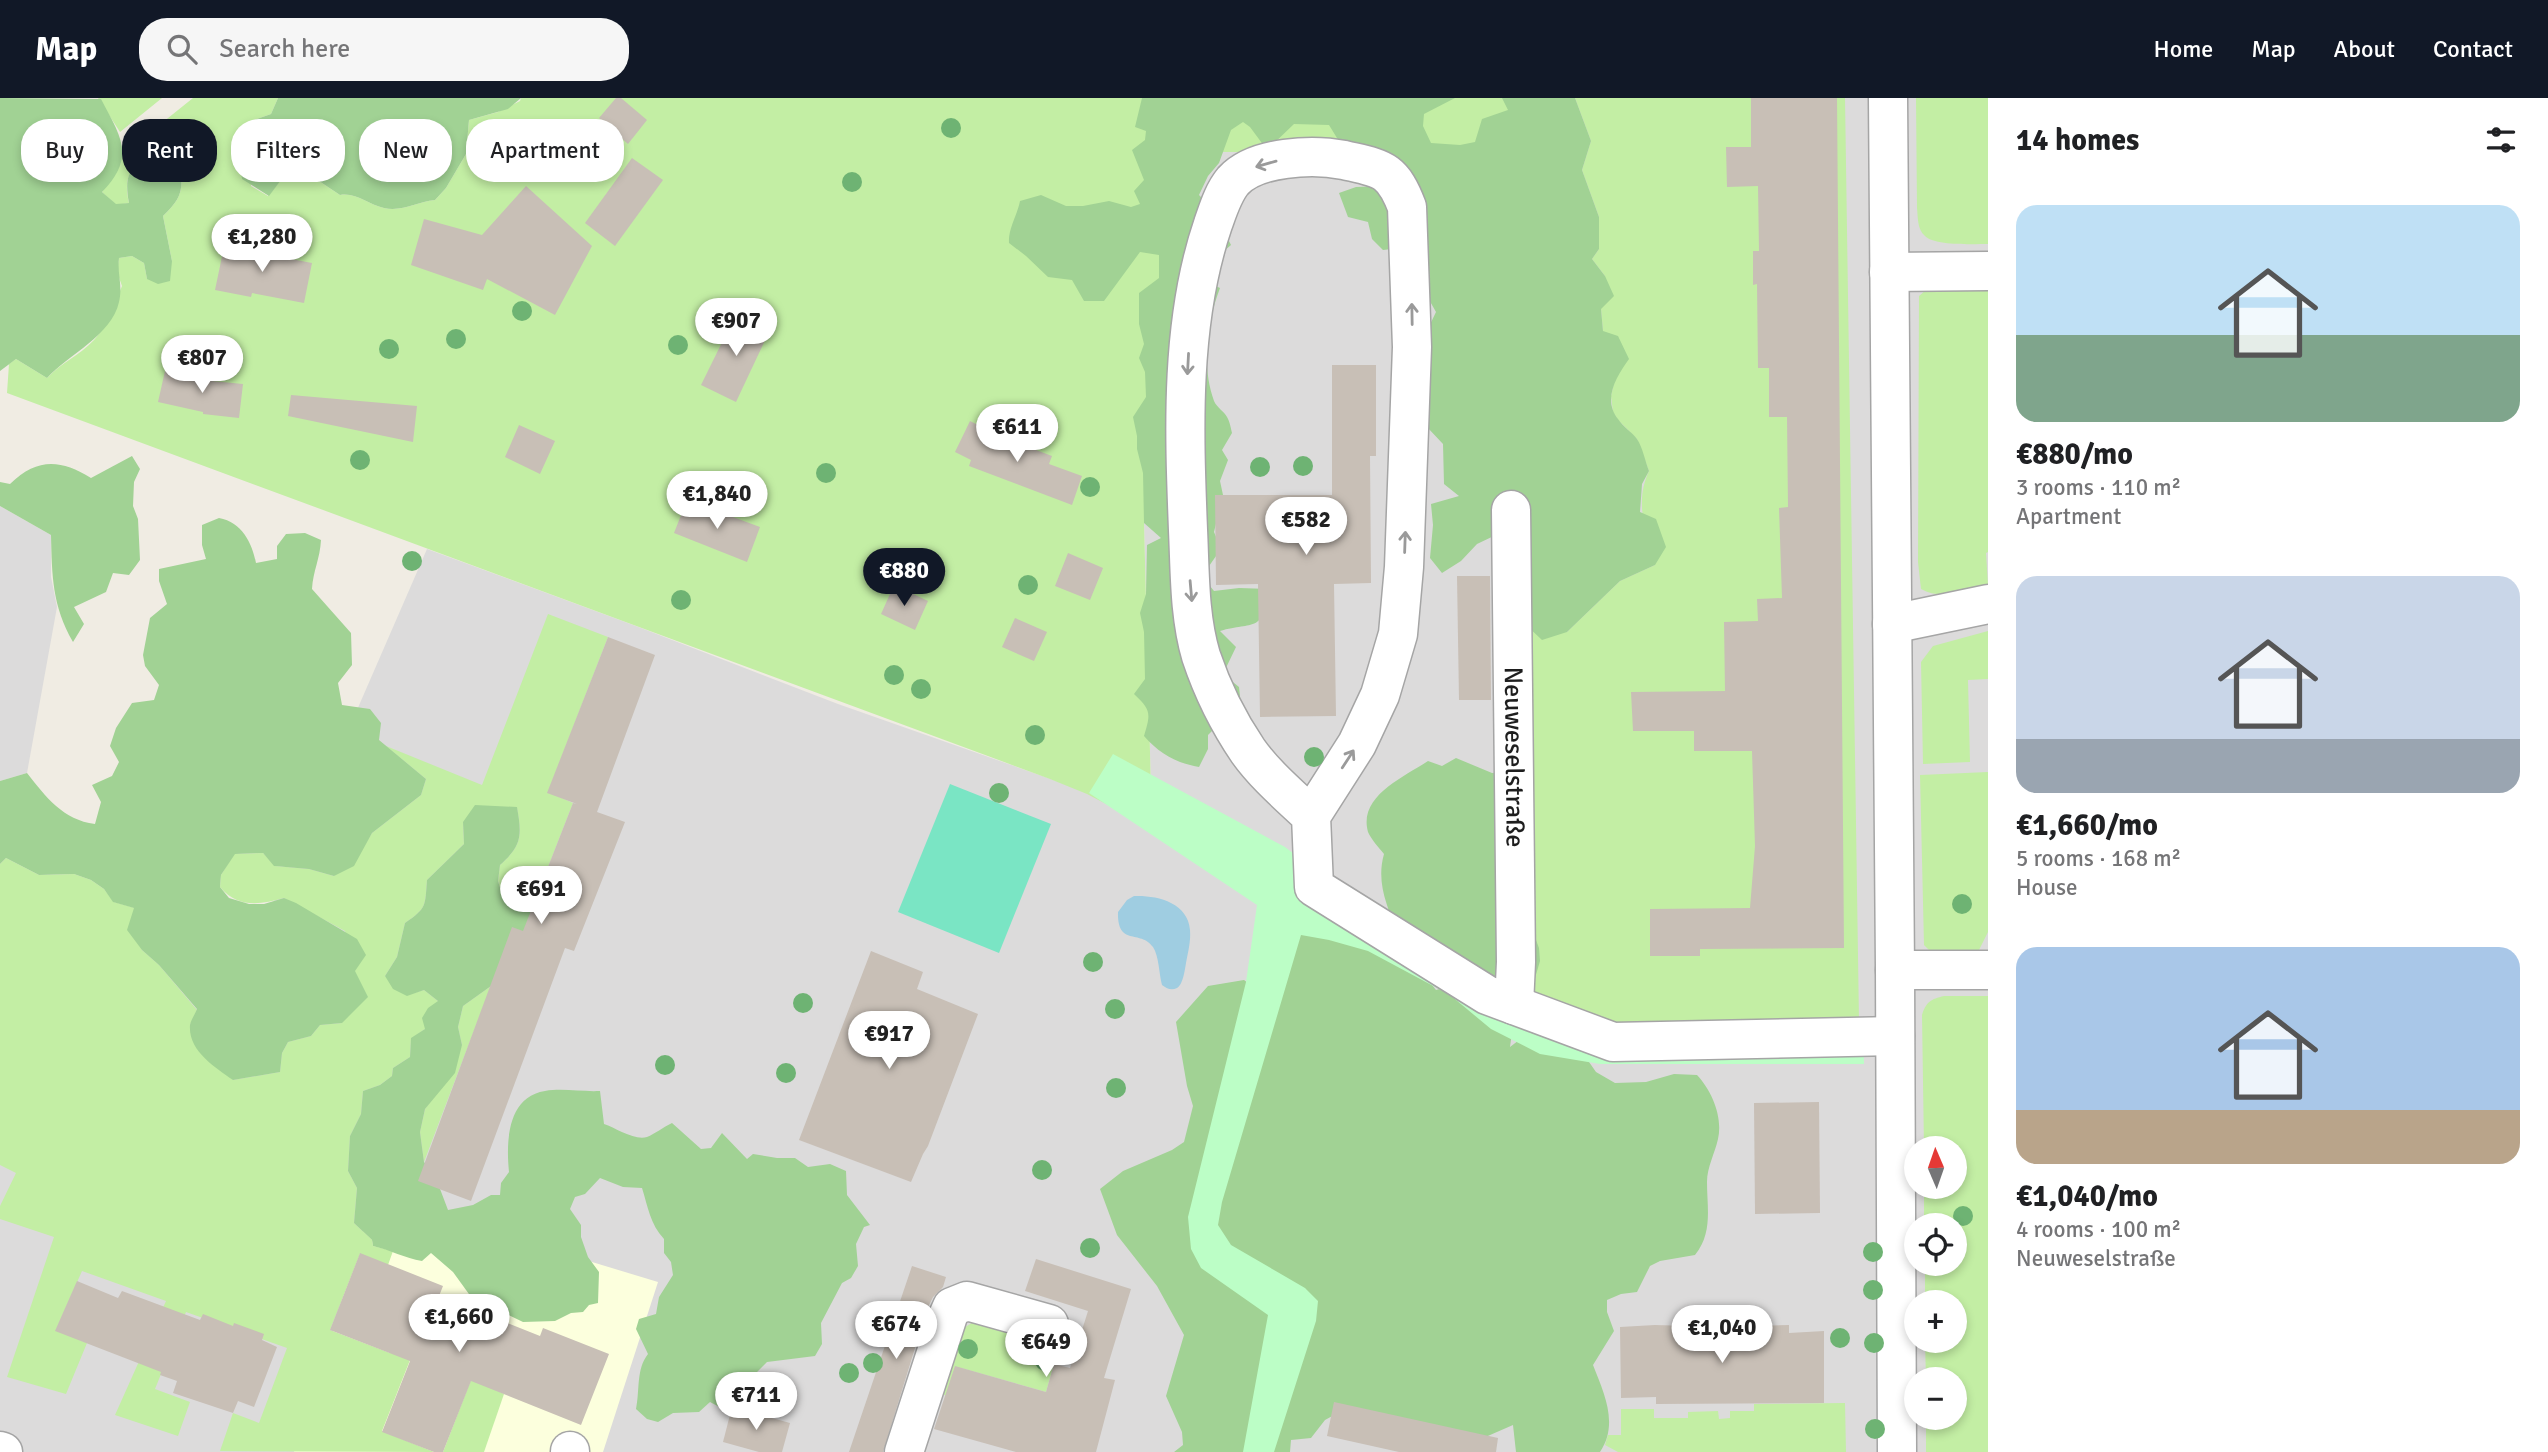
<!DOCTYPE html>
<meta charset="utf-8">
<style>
:root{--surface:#fff;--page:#f6f6f6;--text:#202124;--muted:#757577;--accent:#111827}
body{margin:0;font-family:Signika,sans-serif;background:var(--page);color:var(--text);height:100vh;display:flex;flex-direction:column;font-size:26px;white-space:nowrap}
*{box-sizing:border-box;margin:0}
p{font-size:23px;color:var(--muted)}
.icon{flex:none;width:38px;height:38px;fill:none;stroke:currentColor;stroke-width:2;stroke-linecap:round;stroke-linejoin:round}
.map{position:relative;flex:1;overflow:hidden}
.drawer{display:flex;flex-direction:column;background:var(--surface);width:560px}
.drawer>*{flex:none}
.banner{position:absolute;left:21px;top:21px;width:665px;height:63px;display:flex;gap:14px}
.needle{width:46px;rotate:358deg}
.buttons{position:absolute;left:1904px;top:1038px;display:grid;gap:14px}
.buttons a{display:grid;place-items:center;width:63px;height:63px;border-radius:50%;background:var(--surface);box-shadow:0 4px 10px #0003;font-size:35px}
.price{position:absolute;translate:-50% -60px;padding:0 16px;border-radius:24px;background:#fff;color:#222;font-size:23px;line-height:46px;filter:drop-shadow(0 2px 4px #0008)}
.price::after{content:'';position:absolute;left:50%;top:42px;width:21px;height:16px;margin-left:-10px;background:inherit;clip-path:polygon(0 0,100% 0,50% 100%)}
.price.selected{background:var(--accent);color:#fff}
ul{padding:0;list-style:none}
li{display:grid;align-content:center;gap:14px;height:371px;padding:0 28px}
li span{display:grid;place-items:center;height:217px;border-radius:21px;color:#555}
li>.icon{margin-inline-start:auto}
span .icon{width:126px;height:126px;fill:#fffc;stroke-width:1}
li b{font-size:30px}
h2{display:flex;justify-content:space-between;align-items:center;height:84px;padding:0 28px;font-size:30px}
.chip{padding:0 24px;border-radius:28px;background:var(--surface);box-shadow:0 4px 10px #0003;font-size:24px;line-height:63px}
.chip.selected{background:var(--accent);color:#fff}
header{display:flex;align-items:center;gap:42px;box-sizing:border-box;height:98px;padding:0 35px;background:var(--accent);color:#fff}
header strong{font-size:33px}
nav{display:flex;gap:38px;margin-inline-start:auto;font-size:24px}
.search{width:490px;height:63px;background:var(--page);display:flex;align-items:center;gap:18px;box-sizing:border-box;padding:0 24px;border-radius:28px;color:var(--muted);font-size:26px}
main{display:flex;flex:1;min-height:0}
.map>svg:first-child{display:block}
</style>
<header>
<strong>Map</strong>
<div class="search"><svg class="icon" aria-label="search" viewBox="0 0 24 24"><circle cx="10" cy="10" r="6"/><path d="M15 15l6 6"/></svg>Search here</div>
<nav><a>Home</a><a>Map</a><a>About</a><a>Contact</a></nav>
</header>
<main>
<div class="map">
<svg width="1988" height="1354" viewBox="0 0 1988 1354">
<rect width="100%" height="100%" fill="#f0ece3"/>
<g fill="#dcdbdb" fill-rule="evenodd">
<path d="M1515,0h473v1354h-1977l-11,-3v-549l247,63 180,-414 209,77 202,78 250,88 64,37 -8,-306 40,-371 279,-1zM1916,1050h39v38h-39zM1916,1127h39v39h-39zM1916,1204h39v38h-39zM1916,1281h39v39h-39z"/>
<polygon points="0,408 51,437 51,479 57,509 27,675 0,683"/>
</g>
<polygon fill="#fcffdd" points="374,1098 658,1184 603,1354 294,1354"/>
<g fill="#c3eea4">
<polygon points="98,0 162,0 120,34"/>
<path d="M193,0h85l-7,16 -17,6 -5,19 2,47 17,10 16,-20 -3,-27 -8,-15 7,-10 18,10 4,32 11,11 27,18c16,-3 29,10 44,13 18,4 33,-6 51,-8l11,-12 20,-34 3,-34 29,-8 22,-11 1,-3h994v54h-331l-40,371 8,305 -65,-34 -37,-15 -1043,-386 2,-29 7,-5 31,19c14,-15 33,-23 47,-38 14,-15 20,-35 28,-54l-5,-14 2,-14 13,-2 12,7 3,16 25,-18 -9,-45c17,-17 21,-24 17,-49l-13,-10c-30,4 -46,12 -38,46l-13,2 -14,-13 18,-27 2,-10z"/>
<path d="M1575,0h270l14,923 -247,6 -78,-31 -6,-369 39,5 53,-51 35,-16c-9,-33 -21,-62 -6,-94l-12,-32 -19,-19 -5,-8 -2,-16 4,-17 -12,-48 -2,-22 4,-33 -13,-17 7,-10v-32l-17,-47 9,-29z"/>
<path d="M1916,0h72v146c-15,0 -53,2 -63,-8 -8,-7 -7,-19 -8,-28z"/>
<path d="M1988,188v266l-2,1 2,32c-22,5 -46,16 -67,4l-3,-27 1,-266 7,-6z"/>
<path d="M548,516l60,23 -60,155 25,11 -42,108 -3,-8 -25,-5 -5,-17 2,-16c22,-20 22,-29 17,-57l-54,14 1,22 -37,36c-2,26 0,28 -22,43l-8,34 -12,19 22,19 17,-5 14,11 -13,28 -14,10 -1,18 -17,11 -1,8 -12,9 -17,6 -2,23 -11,22 -2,35 9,17 -3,35 18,17 1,6 20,5 -5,14 -28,-11 -30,76 60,23 22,2 -30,76 52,21 -214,-1 13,-38 26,10 28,-75 -101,-36 -31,77 35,13 -12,34 -63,-21 51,-114 -84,-30 -26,59 31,13 -21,51 -59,-17 47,-140 -54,-18v-13l16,-33 -16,-8v-301l6,-6 33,17 35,-1 17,6 13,9 10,13 21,6 -3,12 10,30 17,15 38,45 -7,15 43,55 47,-8 2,-19 6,-11 23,-6 9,-11 22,-2 13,-53 -10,-39 -61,-33c-25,7 -46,10 -64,-11l1,-12 13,-21 29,-1 12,13 34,3 25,7 30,-30 8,-13 49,-38 5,-16 -40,-33 96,39z"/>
<polygon points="1988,533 1988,581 1968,582 1970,664 1923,666 1921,564 1933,548"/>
<polygon points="1988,674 1988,834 1978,854 1929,852 1924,847 1920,677"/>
<polygon points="491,888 424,1064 420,1034 425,1011 438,993 462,947 458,929 463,908"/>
<path d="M1944,898h44v456h-62v-34h29v-39h-29l-1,-38 30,-1v-38h-30v-38h30v-39h-31v-38l31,-1v-38h-31l-2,-133c4,-13 9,-16 22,-19z"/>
<path d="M975,1223l35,13 5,-2 22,11 4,10 6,4 3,6 4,1 -8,28 -85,-24 -12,28 -5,-1 -1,-4c9,-15 8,-34 19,-51l-2,-5 4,-3 -2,-3z"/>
<polygon points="472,1279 504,1296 484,1354 443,1354"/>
<polygon points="1845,1305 1846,1354 1618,1354 1605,1347 1608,1337 1621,1337 1621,1311 1654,1311 1654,1320 1688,1320 1688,1314 1718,1313 1719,1321 1730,1320 1730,1313 1754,1313 1754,1306"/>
</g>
<g fill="#a1d294">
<path d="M0,0l101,1c19,37 36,57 1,93l14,12 13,-1c-7,-35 6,-42 38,-46l13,10c4,25 0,32 -17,49l9,45 -2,20 -12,3 -11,-5 -3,-16 -12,-7 -13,2c-2,17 4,27 0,44 -7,33 -51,53 -72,76l-31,-19 -16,12z"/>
<path d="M278,0h243l-13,11 -39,11 -3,34 -20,34 -11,12c-18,2 -33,12 -51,8 -15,-3 -28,-16 -44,-13l-27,-18 -11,-11 -4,-32 -18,-10 -7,10 8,15 3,27 -15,20 -27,-17 -4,-30 11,-10 5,-19 17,-6z"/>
<path d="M1142,0h313l-31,16 -1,12 8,17 29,2 15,-3 7,-23 26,-9 -6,-12h73l16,43 -9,29 17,47v32l-7,10 13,17 9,20 -13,13 2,22 15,5 11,23c-12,17 -27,40 -11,60 5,8 14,13 19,20 6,9 8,22 12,32l-7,13 -2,28 16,7 10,28 -11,18 -35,16 -53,51 -25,8 -19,-18 -25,-88 -21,10 -16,17 -19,12 -12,-15 3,-33 -2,-21 28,-8 -15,-12 -1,-40 -16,-17 -3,-90 12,-25 -13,-23 -4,-43 -36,4 -11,-11 -4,-17 -20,-5 -9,-24 17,-6 27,-1 -38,-35 -16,-26 -35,-1 -27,26 -17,-23 -7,-5 -12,8 -12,33 -11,13 -9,19 14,14 18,36 -15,13 -5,26 9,4c-13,34 -19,77 -6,113 3,7 10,10 13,16 3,5 4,12 5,16l-10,17 6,10 -8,21 3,14 -9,37 7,17 -19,27 12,15 25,-3 30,1c-6,45 -15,32 -49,42l16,16 -13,27 16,13 3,28 -26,12 -8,8v14l-9,18c-23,-4 -39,-13 -55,-31 7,-23 7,-26 -10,-42l11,-15 -1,-47 -4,-19 6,-19 1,-49 14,-7 -17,-15 -1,-50 -6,-24v-13l-4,-19 13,-20 -1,-25 -6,-14 5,-14 -5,-20v-31l20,-15v-23l-19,-3 -36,49h-20l-12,-21 -24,-3 -22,-21 -17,-13c-1,-14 8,-27 11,-42l21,-6 25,11h17l26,-5 22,6 9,-3 -6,-13 10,-11 -12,-30 13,-10 1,-9 -11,-4z"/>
<path d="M132,358l8,13 -6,13 -1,24 5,13 2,41 -11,15 -16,-2 -7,19 -32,15 10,17 -11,18c-21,-37 -21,-66 -22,-107l-51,-29v-24l10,2c27,-26 50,-25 81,-6z"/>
<path d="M219,420c23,4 33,25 37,45l21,-4v-13l9,-12 19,-1 16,7c-1,19 -8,31 -9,49l39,44 1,32 -14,18 4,22 28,4 11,14 -2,17 47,39 -5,16 -49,38 -18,33 -20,10 -25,-7 -35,-3 -11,-13 -28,1 -14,21 -1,12 9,11 20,6h15l20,-6 12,5 61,36 9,16 -11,16 13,26 -26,26 -22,2 -9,11 -23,6 -6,11 -2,19 -47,8c-18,-13 -45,-29 -43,-55 1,-5 5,-11 7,-16l-38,-44 -17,-15 -15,-20 7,-22 -21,-6 -9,-13 -13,-9 -17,-6 -35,1 -33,-17 -6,6v-83l27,-8c19,24 36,47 68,51l6,-22 -9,-17 20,-9 7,-14 -9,-16 6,-18 16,-25 22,-3 5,-15 -14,-19 -2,-11 7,-37 17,-14 -8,-23v-12l47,-10 -4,-14v-20z"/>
<path d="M1456,660l36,15 15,-1 18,139 14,37 1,13 -7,24 -9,9 -127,-63c-10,-25 -21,-49 -13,-77 -5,-6 -13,-15 -16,-22 -10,-36 36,-55 60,-71l14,5z"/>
<path d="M475,707l42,2c5,29 5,38 -17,58l-2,16 5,17h15l10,5 8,23 -45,60 -28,20 -5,21 4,18 -7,28 -30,36 -5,23 4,30 13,19 11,29 25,-5 18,-10h9l1,-12 8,-11c-3,-30 -2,-75 36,-81 18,-3 37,1 55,0l4,33c12,4 31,17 43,13 8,-3 16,-10 25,-14l29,26 10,-1 11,-15 25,26 6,-5 24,4h18l13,9 22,-3 16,7 1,24 23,30 -6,2 -8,17 2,22 -7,12 -9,5 -21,40 1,21 -7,12 -48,6 -14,14 2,13 -11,15 -17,7 -17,-9 -11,10 -26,1 -15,9 -11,-3 -11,-10c4,-19 0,-40 12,-55l-12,-25 3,-10 17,-5 3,-17 14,-22 -2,-13 -7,-9v-14c-14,-15 -16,-32 -22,-51l-19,-1 -23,-9 -15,16 -10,3 -5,12 11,16v12l7,20 11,15 -1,31 -9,2 -6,7 -12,1 -16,8 -32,1 -27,-13 -22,-8 -21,-29 -22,-19 -9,8c-17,-3 -32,-11 -49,-15l-1,-6 -18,-17 3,-35 -9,-17 2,-35 11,-22 2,-23 17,-6 12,-9 1,-8 17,-11 1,-19 14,-9 -3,-11 6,-10 10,-7 -14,-11 -17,6 -14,-7 -8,-13 12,-19 8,-34c22,-15 20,-17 22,-43l37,-36 -1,-22z"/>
<path d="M1303,825l119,49 14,18 19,-5 58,40 -3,22 13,-10 57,12 16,23 19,11 31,-1 28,-8 23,1c15,16 26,42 21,64 -3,14 -11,28 -11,43 0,26 6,51 -12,73l-35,6 -10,5 -13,26 -16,2 -14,6v12l7,19 -21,34c11,28 26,59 7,87h-84l-3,-27 -39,17 -138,-28 -11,6 -14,18 -20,2 -1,12h-116l9,-7 -1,-13 -16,-36 18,-61 -27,-49 -40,-51 -17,-46 23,-18 49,-21 12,-8 9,-36 -6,-20 -11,-64 32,-36 36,-6 12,9z"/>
</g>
<polygon fill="#bcfec6" points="1113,656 1285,749 1359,805 1485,875 1627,934 1863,932 1864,966 1600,966 1540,956 1491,931 1450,897 1368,853 1329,842 1301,837 1222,1104 1218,1127 1231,1147 1305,1190 1318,1203 1316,1223 1274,1354 1243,1354 1268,1217 1201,1170 1191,1151 1188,1119 1246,884 1257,807 1089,695"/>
<polygon fill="#7ae5c4" points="950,686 1051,726 999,855 898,814"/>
<path fill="#9fcde1" d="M1134,798c22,-1 54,6 56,34 1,11 -2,22 -4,33 -1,6 -3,22 -9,25 -6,3 -11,0 -15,-3 -3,-11 -3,-29 -9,-38 -13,-18 -36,0 -35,-35l9,-12z"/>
<g fill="#c8bfb6">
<polygon points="616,0 621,0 647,22 628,46 599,20"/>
<polygon points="1751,0 1837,0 1844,850 1700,851 1700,858 1650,858 1650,811 1750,810 1755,748 1752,653 1694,653 1694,633 1633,633 1631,594 1725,593 1724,524 1758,523 1757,501 1782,500 1779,410 1788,409 1787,319 1769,319 1769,270 1758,270 1757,186 1753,187 1753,153 1759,153 1758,88 1727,89 1726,49 1751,49"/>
<polygon points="632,60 663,82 615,148 585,125"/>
<polygon points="526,88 592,148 555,217 487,181 483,192 411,167 424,121 482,137"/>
<polygon points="225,144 260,151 260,155 312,165 304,205 252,195 251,199 215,192"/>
<polygon points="737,214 769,234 736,304 701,287"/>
<polygon points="1332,267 1376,267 1376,358 1370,358 1371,485 1334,486 1336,618 1260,619 1258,486 1216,487 1215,397 1332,397"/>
<polygon points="165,273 202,282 243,286 239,320 203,316 203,314 158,304"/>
<polygon points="291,297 417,308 413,344 288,318"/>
<polygon points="970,323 1004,340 1052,358 1049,366 1082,378 1072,407 969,368 971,362 955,354"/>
<polygon points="519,327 555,343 540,376 505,359"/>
<polygon points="687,402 760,429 747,464 674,435"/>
<polygon points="1068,455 1103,470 1090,502 1055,488"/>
<polygon points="1457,478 1490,478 1491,602 1459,602"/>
<polygon points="894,487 928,503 915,532 881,516"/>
<polygon points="1015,520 1047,534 1034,563 1002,549"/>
<polygon points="608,539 655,557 597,714 625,724 574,853 565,850 471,1103 418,1083 512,829 523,833 573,705 577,706 547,695"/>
<polygon points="871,853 923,874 917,891 978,916 928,1048 923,1056 911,1084 799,1042"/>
<polygon points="1819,1004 1820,1115 1755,1116 1754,1005"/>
<polygon points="360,1155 443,1188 439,1198 540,1238 543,1230 609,1256 581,1327 471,1283 443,1354 434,1354 382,1334 410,1263 330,1232"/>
<polygon points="1036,1161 1131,1191 1104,1280 1115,1282 1096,1354 1016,1354 934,1331 955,1268 1046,1294 1054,1266 1070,1270 1088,1213 1025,1193"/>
<polygon points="912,1168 946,1179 943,1189 933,1199 927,1211 883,1354 849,1354"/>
<polygon points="77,1183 118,1200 122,1193 200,1222 203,1216 233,1228 234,1225 264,1236 262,1242 277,1249 254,1309 238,1303 233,1315 173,1295 177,1283 160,1277 161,1274 55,1233"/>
<polygon points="1655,1227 1723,1229 1789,1227 1789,1235 1824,1233 1824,1305 1656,1306 1656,1299 1621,1300 1620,1229"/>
<polygon points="1334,1304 1498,1340 1496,1354 1399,1354 1327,1338"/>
<polygon points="732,1309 790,1325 782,1354 759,1354 723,1344"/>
</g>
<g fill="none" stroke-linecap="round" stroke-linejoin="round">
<defs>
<g id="minor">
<polyline points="1888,0 1895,872 1897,1354"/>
<polyline points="1889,174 1988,173"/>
<path id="s1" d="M1511,412l5,452 -2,43"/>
<polyline points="1892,526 1988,506"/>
<path d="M1311,718c-21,-20 -46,-41 -63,-65 -19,-28 -36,-62 -47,-95 -12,-40 -11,-85 -13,-126 -4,-101 -8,-209 25,-306 5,-14 10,-31 20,-43 23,-25 80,-27 111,-21 38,9 48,8 63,47l5,140 -8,220 -6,67 -18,61 -23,49 -46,72 3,71 173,108 126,47 282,-6"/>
<polyline points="1895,872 1988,872"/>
<polyline points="0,1353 3,1354"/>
<polyline points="570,1354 570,1353"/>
<polyline points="904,1354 948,1218 952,1209 967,1203 1049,1226"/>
</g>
</defs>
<use href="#minor" stroke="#a5a5a5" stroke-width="41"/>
<use href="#minor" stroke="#fff" stroke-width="38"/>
</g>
<g fill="#6eb373">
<circle cx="951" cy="30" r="10"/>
<circle cx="852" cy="84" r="10"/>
<circle cx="522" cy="213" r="10"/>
<circle cx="456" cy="241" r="10"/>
<circle cx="678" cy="247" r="10"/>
<circle cx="389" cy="251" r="10"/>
<circle cx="360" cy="362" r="10"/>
<circle cx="1303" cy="368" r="10"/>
<circle cx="1260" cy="369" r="10"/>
<circle cx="826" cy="375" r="10"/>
<circle cx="1090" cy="389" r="10"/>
<circle cx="412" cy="463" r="10"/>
<circle cx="1028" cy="487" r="10"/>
<circle cx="681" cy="502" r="10"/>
<circle cx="894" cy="577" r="10"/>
<circle cx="921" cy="591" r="10"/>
<circle cx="1035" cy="637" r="10"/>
<circle cx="1314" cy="659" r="10"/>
<circle cx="999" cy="695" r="10"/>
<circle cx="1962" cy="806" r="10"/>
<circle cx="1093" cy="864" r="10"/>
<circle cx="803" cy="905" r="10"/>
<circle cx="1115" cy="911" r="10"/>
<circle cx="665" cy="967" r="10"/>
<circle cx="786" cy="975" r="10"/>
<circle cx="1116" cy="990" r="10"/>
<circle cx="1042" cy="1072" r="10"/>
<circle cx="1963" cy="1118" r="10"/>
<circle cx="1090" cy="1150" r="10"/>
<circle cx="1873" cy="1154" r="10"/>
<circle cx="1873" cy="1192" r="10"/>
<circle cx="1840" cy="1240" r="10"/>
<circle cx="1874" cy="1245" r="10"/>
<circle cx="968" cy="1251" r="10"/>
<circle cx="1045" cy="1263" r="10"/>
<circle cx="873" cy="1265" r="10"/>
<circle cx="849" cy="1275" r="10"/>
<circle cx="1875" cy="1331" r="10"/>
</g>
<defs><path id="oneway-shaft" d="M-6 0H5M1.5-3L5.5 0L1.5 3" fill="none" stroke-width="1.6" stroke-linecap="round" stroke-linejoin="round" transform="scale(1.75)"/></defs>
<g stroke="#9a9a9a">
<use href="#oneway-shaft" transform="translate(1266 66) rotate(164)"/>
<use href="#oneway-shaft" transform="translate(1412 216) rotate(-91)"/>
<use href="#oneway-shaft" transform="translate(1188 266) rotate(93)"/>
<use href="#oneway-shaft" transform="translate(1405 444) rotate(-88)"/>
<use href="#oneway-shaft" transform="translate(1191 493) rotate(85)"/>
<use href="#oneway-shaft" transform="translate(1348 661) rotate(-57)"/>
</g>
<g text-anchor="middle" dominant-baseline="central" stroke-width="5" stroke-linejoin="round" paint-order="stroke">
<g font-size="26" fill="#1e1e1e" stroke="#fff">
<text stroke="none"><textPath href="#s1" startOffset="247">Neuweselstraße</textPath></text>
</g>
</g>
</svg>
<div class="buttons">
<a><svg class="needle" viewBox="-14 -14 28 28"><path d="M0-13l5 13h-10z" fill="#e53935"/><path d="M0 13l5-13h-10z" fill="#757577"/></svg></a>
<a><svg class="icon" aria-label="locate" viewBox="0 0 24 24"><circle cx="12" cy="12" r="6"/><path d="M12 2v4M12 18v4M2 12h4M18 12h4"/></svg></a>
<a>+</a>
<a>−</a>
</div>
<b class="price" style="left:262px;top:176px">€1,280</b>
<b class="price" style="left:736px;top:260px">€907</b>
<b class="price" style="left:202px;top:297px">€807</b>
<b class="price" style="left:1017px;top:366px">€611</b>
<b class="price" style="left:717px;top:433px">€1,840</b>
<b class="price" style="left:1306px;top:459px">€582</b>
<b class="price selected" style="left:904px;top:510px">€880</b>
<b class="price" style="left:541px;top:828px">€691</b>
<b class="price" style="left:889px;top:973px">€917</b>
<b class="price" style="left:459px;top:1256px">€1,660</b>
<b class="price" style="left:896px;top:1263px">€674</b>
<b class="price" style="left:1722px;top:1267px">€1,040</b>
<b class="price" style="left:1046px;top:1281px">€649</b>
<b class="price" style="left:756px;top:1334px">€711</b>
<div class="banner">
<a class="chip">Buy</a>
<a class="chip selected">Rent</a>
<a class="chip">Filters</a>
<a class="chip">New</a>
<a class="chip">Apartment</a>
</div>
</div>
<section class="drawer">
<h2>14 homes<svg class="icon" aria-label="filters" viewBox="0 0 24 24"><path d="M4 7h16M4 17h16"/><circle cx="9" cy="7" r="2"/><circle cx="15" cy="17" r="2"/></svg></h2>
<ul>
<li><span style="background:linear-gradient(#bfe0f5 60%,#7fa58c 0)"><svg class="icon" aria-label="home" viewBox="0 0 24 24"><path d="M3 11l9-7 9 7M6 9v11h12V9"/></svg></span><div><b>€880/mo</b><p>3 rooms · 110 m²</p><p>Apartment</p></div></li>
<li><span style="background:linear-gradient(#c9d6e8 75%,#9aa5b1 0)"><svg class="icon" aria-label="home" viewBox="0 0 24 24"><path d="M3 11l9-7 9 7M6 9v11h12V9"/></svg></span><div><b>€1,660/mo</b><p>5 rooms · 168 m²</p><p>House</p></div></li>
<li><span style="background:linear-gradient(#a9c7e8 75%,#b9a48a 0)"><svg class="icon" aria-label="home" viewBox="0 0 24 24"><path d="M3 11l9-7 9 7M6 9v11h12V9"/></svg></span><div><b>€1,040/mo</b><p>4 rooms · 100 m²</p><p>Neuweselstraße</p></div></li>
</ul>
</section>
</main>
